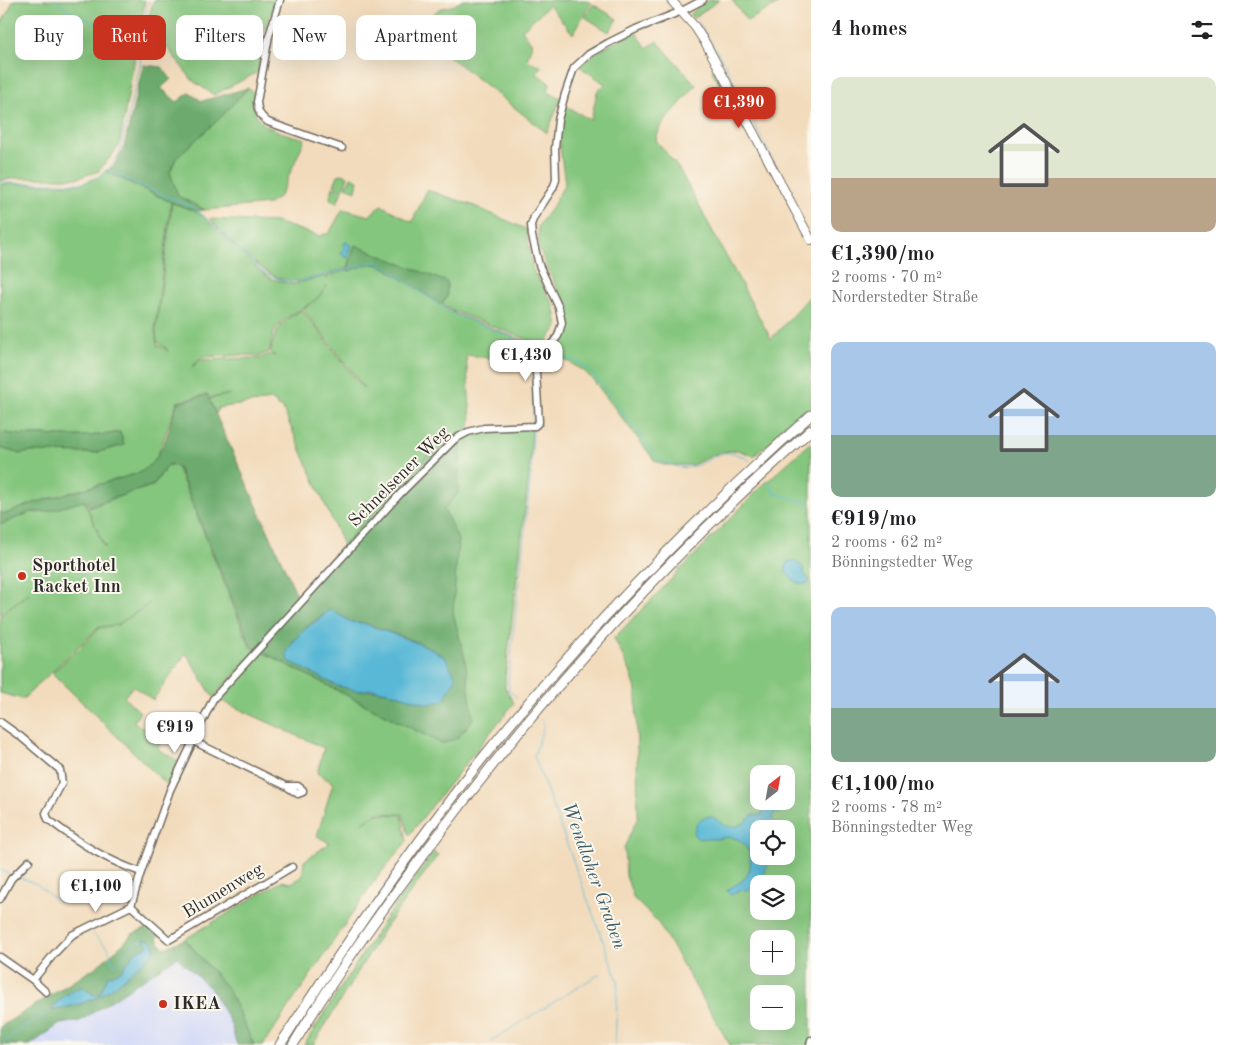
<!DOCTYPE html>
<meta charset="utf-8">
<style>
:root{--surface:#fff;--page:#f2f2f2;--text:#202124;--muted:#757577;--accent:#c8321e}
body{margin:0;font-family:"Old Standard TT",serif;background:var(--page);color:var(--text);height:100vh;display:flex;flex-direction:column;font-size:19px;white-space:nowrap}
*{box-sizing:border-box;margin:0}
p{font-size:16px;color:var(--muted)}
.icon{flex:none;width:28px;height:28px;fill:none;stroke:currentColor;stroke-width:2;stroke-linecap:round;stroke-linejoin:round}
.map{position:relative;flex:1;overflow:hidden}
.details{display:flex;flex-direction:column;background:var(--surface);width:425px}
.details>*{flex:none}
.top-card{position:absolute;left:15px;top:15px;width:475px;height:45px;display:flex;gap:10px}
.needle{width:32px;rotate:31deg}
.tools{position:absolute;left:750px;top:765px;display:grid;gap:10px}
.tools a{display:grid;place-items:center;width:45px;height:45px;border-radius:10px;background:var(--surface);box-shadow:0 5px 20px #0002;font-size:25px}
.price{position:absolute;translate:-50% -42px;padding:0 11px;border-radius:10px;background:#fff;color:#222;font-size:16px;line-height:32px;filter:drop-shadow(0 1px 2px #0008)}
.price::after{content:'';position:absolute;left:50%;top:30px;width:15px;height:11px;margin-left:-8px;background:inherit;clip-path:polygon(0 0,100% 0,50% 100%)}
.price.current{background:var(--accent);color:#fff}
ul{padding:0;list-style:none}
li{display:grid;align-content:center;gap:10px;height:265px;padding:0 20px}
li span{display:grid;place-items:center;height:155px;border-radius:10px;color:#555}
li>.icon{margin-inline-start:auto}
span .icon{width:90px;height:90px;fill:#fffc;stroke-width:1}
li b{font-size:21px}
h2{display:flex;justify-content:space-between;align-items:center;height:60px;padding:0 20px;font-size:21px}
.tag{padding:0 18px;border-radius:10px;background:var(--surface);box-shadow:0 5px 20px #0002;font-size:18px;line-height:45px}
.tag.current{background:var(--accent);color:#fff}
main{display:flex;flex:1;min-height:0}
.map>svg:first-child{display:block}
</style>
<main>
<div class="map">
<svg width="811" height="1045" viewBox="0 0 811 1045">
<rect width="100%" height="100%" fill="#fbf7ec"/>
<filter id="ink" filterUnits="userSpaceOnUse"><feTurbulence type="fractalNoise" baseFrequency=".02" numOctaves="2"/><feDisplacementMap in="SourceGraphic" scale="10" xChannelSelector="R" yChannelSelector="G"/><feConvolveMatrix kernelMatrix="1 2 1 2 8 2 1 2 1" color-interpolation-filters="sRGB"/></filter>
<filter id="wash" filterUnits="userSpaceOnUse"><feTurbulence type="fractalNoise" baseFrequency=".0096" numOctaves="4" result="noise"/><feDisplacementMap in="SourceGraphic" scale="20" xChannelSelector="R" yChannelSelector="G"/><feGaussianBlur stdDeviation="1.12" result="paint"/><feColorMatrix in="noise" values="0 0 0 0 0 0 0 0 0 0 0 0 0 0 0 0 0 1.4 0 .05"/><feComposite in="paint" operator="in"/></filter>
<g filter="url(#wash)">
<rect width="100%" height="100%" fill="#f2dbbc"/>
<polygon fill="#d2d9f9" points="177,957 211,989 230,1022 237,1045 30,1045 60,1024 80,1021"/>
<g fill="#85c67e" stroke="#587854" fill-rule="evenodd">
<polygon points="14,0 145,0 119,146 99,171 77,178 16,178 0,181 0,26"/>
<polygon points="154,0 276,0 263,35 258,72 214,95 193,81 147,22"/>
<polygon points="463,0 587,0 591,3 573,34 549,5 522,30 532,44 527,60 541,66 537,74 550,83 548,92 561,98 547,133 415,30 439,9 455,5"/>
<polygon points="708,0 719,0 694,18 689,15"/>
<polygon points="732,0 774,0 778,4 747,21"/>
<polygon points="593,4 617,19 609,32 585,17"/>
<polygon points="635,31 647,48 657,41 696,85 660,127 656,140 679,169 771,339 811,295 811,407 754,456 738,450 720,452 692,465 664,465 655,461 594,381 584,371 550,351 567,326 565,307 539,249 538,226 553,206 565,183 559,140 563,105 591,120 597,92 605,84 579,66 597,52"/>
<polygon points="714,69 739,116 731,107 712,71"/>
<path d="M248,88l7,6c-1,5 -2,11 -1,16 6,20 34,24 51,29l-25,57 -11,8 -64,6 -27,-14 -8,-24 6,-15 43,-38z"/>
<path d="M105,171l66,31 -16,128 2,15 9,4 2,3 -2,-4 -9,-6 -1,-12 16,-127 23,8 8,5 57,55 12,8 21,5 33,-8 1,3v-3l43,-12 11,1 75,49 86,34 -14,22 -17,-9 -45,-6 5,66 -3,9 -13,8 -6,-6 -106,113 -61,-138 -5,-1 -1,-4 -5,-2 -53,8 -2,6 -7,-15 22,-5 -21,4 -2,-4 -31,8 -20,55 -8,10 -10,6 -105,30 -29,11 -5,-2v-64l20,6 9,-2 66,1 29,-8 -4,-13c-27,5 -51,5 -78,3 -14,0 -28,0 -42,-3v-248h81l18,-7zM327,285c-5,11 -14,17 -24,24l55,70 6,10 -62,-79c-18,9 -30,22 -31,43l4,3 -6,-2 -9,5 -5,-1 -55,2 -8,7 9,-10 53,-2 5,2 11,-6c1,-32 24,-35 45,-51 5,-4 9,-10 12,-15z"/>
<polygon points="342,174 348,176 343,190 334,185 338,175"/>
<polygon points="351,177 358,180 356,191 346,187"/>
<polygon points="333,187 342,191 337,203 331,200 330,197"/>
<path d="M427,190l45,15 54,24 7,41 21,35 4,21 -14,20 -88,-34 -14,-9 5,-6 -92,-52 -7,23c-16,4 -41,14 -57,13 -28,-2 -62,-43 -82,-62l67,3 43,14 10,-3 14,-24 26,7 12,-11 31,17z"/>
<path d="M532,427l-3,48 -24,204v9l9,15 -105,132 -6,-21 -26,-1 -15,10 15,-9 25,1 5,26 -32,39 -112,165h-9l-26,-56 -43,-50 97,-58 9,2 11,-6 2,-16 26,-18 -13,-7 16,-53 -16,-10 7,-25 -109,-50 43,-48 184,94 23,-85 -12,-46 4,-74 -13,-30 13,-69c23,-14 48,-12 75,-13z"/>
<path d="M811,442v603h-81l-73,-124 -23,-22 -8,-23 -2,-28 14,-31 -2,-128 -6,-18 -16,-33 146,-150zM759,774h27v27h-27zM759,829h27v27h-27zM759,884h27v27h-27zM759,939h27v27h-27zM759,994h27v27h-27z"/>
<polygon points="168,465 177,467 250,647 257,650 213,697 186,653 153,700 133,686 124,697 140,712 134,722 161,740 158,749 178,761 168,786 52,673 83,645 99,628 117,625 150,603 117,625 99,627 23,699 0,693 0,616 29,593 0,614 0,525 31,512 37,513 84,500 104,547 106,546 104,546 87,506 91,507 126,494 153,486"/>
<polygon points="434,852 438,855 386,926 313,1045 304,1045 383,922"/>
</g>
<g fill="#6cab6d" stroke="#4c6b4c" fill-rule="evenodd">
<polygon points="144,65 162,67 171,79 161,88 177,102 189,93 202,101 248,88 219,119 177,157 170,172 178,196 205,210 195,211 171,202 105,171 114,166 124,147 143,66"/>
<polygon points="355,245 447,282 447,297 441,305 381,265 370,264 349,271 348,268"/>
<path d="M207,395l90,200 100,-109 53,-54 11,13 -3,48 -14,16 14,31 -5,73 12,46 8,60 -15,19 -16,6 -191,-98 -73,-179 -5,-3 -6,1 -14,20 -63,21 -6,-5 -38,11h-15l-31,13v-13l5,2 29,-11 105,-30c26,-15 29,-43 38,-70zM331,610l20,12 12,1 38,13 27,11 18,11 -18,46c-23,-6 -44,-17 -69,-13l-67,-49 18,-18z"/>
<path d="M0,432c14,3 28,3 42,3 27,2 51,2 78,-3l4,13 -29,8 -66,-1 -9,2 -20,-6z"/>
<path d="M150,927l9,9 -2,2 3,6 5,4 20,-9 43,50 26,56h-17l-7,-23 -19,-33 -34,-32 -97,64 -20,3 -30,21h-30v-18l96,-60 26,-22 10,-11zM144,940l11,8 -4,6 -36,32 -19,12 -19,7 -24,6 -1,-2 4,-6 31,-14 7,6 6,-1 8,-18 13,-5 15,-19 11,-5 1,-3z"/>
</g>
<g fill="#58b8d6" stroke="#427280">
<polygon points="347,242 351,246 349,250 349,257 347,258 341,254 344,248 344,243"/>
<path d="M788,561l9,1 6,5 1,7 6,7 -3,3c-11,1 -16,-5 -22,-13z"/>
<path d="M331,610l20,12 12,1 65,24 18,11 10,20 -13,23 -15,3 -35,-11 -21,-4 -13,2 -22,-5 -48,-25 -3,-7c6,-12 15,-23 26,-30 6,-5 11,-6 15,-13z"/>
<path d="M759,797v4h23l-3,3 1,8 -2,2 -4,-1 -2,6 5,5v5h-18v27h12c-4,12 -12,22 -12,33l-16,1 -13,5 -3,-5c6,-4 14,-7 19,-13 9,-13 4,-35 -12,-39 -9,-2 -12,1 -19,1 -6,1 -10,-2 -16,0l-5,-4c0,-9 6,-20 17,-18 5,0 8,6 13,8 11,5 21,-1 28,-10h10l1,-5 -6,-7z"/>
<path d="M145,939l4,1 5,4v8l-39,34 -19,12 -19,7 -25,5c4,-11 20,-19 30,-23l12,8 6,-1 8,-18 13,-5 15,-20 11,-4 1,-3 -4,-4z"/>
</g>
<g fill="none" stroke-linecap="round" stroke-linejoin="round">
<g stroke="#58b8d6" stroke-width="1">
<path d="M56,0c22,22 57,29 87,32"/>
<polyline points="696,19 725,64 780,175"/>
<path d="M106,170l90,39 65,61c13,9 24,12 40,11l75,-19 9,4 55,40 14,8 88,35 -3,7"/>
<polyline points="0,183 83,183 98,177 110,168 119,154 140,66 143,21 149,0"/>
<path d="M550,351l30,12 10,7 64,84c6,7 12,9 20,12 32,10 43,-30 76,-5"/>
<polyline points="533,376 533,423"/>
<polyline points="768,480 774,493 811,504"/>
<polyline points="517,697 509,691 508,682 531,473 533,430"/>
<polyline points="542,720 544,725 534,756 618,981 615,1045"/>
<polyline points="0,870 10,874"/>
<polyline points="18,877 37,884 59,903"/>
<path d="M92,933l16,15 5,15 2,2 5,-2c5,-10 12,-21 23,-23"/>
<polyline points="491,1041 601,973"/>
<polyline points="3,1045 13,1034 51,1011"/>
</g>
</g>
</g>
<g filter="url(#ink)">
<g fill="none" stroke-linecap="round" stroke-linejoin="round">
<defs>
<g id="minor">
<path d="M280,0l-11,36 -12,66c1,10 3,14 11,20l74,26"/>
<path d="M0,722l21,15 39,33 2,13 -16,30 2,6c29,23 59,42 93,53"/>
<polyline points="193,741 286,786 298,794 303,792 303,790 298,786 286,786"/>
<polyline points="0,899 11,879 29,861"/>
<polyline points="131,906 169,940 292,867"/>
<polyline points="0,957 33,980 46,992"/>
<polyline points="33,980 54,954 72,935 131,906 141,872 170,790 213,699 400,494 455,439 468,432 484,428 535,426 539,422 536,372 538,362 558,336 562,323 559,308 539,265 532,236 531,225 534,217 553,188 556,180 555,148 558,120 565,94 574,68 589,54 608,43 636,29 682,11 703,0"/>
<polyline points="810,1045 811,1040"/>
</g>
<polyline id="major" points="671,0 695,27 706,44 811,240"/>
<g id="highway">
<path d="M280,1045c63,-98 129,-194 201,-285 100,-124 211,-239 330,-345"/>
<path d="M293,1045c40,-67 86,-131 133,-194 113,-152 242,-295 385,-421"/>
</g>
</defs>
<use href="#minor" stroke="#71695e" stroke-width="9"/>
<use href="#major" stroke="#71695e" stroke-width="10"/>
<use href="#highway" stroke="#71695e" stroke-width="11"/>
<use href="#minor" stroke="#fff" stroke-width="6"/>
<use href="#major" stroke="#fff" stroke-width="8"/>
<use href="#highway" stroke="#fff" stroke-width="9"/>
</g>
</g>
<g fill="#c8321e" stroke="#fbf7ec" stroke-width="2">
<circle cx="22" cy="576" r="5"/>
<circle cx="163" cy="1004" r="5"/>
</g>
<g text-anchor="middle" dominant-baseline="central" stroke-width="4" stroke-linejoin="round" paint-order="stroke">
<g font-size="18" fill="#2b2b2b" stroke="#fbf7ec">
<text transform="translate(399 477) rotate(-45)">Schnelsener Weg</text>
<text transform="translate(223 891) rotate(-31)">Blumenweg</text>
</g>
<g font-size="18" font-weight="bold" fill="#2b2b2b" stroke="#fbf7ec" text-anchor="start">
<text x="32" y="566">Sporthotel<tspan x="32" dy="21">Racket Inn</tspan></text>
<text x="173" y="1004">IKEA</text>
</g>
<g font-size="19" font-style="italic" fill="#3b5c67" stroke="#fbf7ec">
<text transform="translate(593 876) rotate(70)">Wendloher Graben</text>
</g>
</g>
</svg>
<div class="tools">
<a><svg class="needle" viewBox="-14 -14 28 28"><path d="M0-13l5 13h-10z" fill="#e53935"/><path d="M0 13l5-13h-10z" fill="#757577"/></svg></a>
<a><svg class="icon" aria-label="locate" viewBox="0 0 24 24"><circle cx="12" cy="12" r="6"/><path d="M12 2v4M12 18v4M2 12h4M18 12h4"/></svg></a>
<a><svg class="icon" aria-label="layers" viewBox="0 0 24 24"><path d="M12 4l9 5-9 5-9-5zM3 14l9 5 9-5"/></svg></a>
<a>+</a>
<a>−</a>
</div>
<b class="price current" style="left:739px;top:129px">€1,390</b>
<b class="price" style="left:526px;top:382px">€1,430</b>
<b class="price" style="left:175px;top:754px">€919</b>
<b class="price" style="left:96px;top:913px">€1,100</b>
<div class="top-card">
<a class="tag">Buy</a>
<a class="tag current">Rent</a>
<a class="tag">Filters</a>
<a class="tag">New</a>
<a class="tag">Apartment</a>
</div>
</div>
<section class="details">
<h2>4 homes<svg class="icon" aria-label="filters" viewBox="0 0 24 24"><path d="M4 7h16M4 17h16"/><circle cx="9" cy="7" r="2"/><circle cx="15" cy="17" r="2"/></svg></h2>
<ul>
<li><span style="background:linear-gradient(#dfe7d0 65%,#b9a48a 0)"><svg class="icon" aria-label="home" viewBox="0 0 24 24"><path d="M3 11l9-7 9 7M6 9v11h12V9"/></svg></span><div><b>€1,390/mo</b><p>2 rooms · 70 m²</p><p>Norderstedter Straße</p></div></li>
<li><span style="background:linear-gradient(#a9c7e8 60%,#7fa58c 0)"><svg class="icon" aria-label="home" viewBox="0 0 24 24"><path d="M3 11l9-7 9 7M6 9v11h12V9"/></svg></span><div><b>€919/mo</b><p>2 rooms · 62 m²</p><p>Bönningstedter Weg</p></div></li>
<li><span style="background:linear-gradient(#a9c7e8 65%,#7fa58c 0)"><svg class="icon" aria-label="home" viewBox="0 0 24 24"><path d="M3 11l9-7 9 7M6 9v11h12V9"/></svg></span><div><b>€1,100/mo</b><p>2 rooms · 78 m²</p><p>Bönningstedter Weg</p></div></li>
</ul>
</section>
</main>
